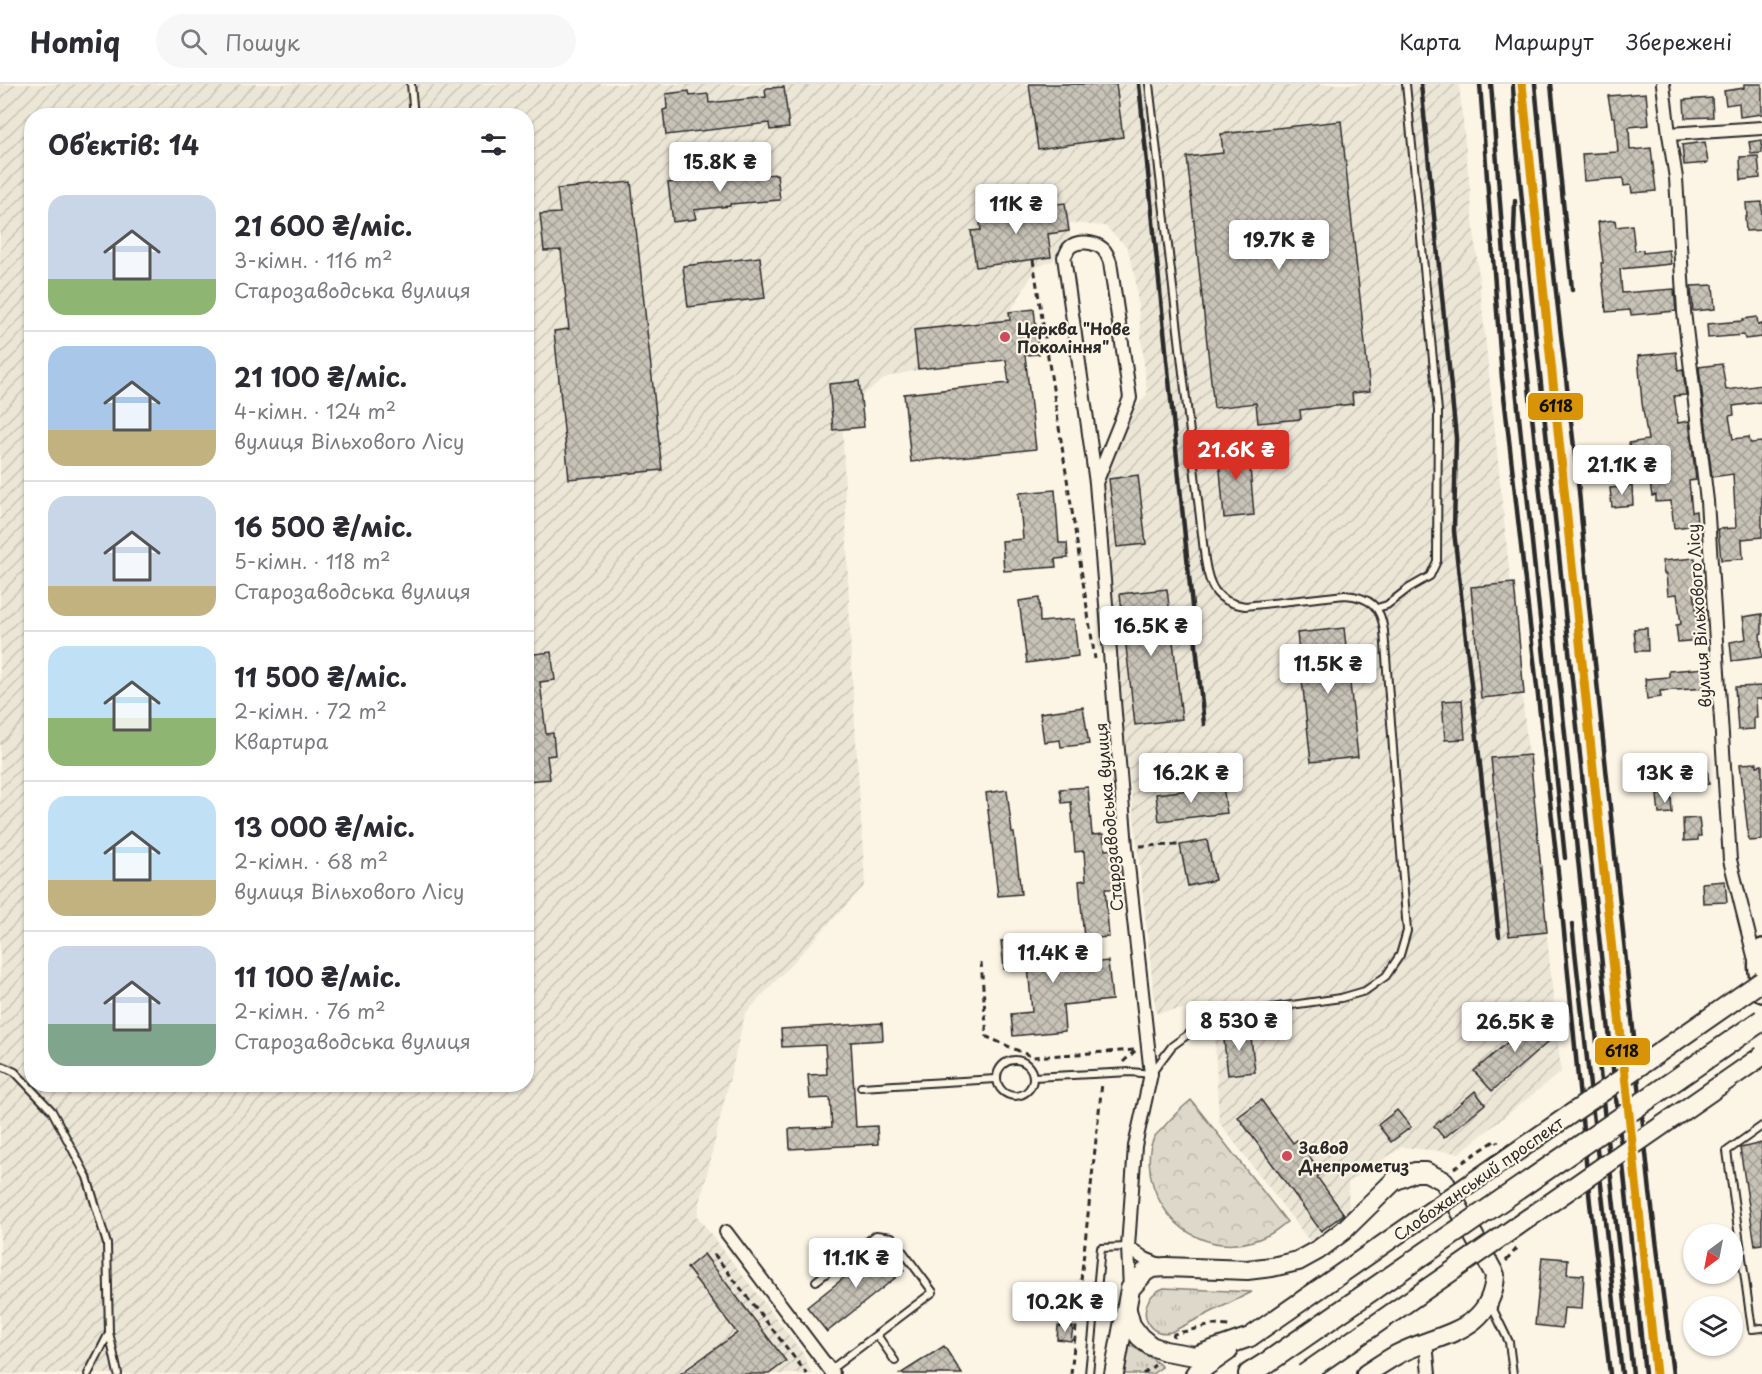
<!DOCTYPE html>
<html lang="uk">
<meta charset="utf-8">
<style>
:root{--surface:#fff;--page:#f7f7f7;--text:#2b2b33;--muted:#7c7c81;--line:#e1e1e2;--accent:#d93025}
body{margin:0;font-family:"Playpen Sans",sans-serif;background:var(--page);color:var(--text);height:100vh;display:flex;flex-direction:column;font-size:22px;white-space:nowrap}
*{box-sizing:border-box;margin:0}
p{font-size:20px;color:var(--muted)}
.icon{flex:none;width:33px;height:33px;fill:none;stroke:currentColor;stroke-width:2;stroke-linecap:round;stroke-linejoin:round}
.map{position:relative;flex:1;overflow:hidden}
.details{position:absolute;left:24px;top:24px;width:510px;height:984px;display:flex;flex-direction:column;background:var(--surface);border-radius:24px;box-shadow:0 2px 4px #0004}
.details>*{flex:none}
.needle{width:39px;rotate:212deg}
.tools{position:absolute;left:1683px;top:1140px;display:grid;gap:12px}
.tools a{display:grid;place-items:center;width:60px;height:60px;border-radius:50%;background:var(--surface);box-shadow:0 2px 4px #0004;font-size:30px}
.price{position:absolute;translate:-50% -51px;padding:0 14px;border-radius:6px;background:#fff;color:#222;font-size:20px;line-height:39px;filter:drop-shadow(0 2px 3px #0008)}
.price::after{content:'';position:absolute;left:50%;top:36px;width:18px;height:14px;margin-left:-9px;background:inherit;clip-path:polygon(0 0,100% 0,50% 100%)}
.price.active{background:var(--accent);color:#fff}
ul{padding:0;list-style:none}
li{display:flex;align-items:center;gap:18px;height:150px;padding:0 24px}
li+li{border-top:2px solid var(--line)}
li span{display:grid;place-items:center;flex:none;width:168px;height:120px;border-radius:18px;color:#555}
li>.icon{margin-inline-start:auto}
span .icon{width:72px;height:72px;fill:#fffc;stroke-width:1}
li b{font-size:26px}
h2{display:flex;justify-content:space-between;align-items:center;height:72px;padding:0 24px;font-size:26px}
header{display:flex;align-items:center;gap:36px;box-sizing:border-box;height:84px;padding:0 30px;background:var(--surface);border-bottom:2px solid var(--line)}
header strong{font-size:28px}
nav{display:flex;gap:33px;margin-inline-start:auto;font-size:21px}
.search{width:420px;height:54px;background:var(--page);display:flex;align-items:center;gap:15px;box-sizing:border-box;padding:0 21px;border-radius:33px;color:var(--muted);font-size:22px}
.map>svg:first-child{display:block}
</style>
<header>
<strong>Homiq</strong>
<div class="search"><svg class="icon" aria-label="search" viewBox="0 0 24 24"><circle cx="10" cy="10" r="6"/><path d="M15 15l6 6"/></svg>Пошук</div>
<nav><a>Карта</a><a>Маршрут</a><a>Збережені</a></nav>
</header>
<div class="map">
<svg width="1762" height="1290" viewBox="0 0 1762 1290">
<defs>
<pattern id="industrial-furrows" width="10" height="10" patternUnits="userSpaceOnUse" patternTransform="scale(1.5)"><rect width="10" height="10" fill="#ece6d7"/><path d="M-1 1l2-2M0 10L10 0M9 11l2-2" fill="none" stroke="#cbc5b9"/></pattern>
<pattern id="grass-tufts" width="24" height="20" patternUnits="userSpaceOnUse" patternTransform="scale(1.5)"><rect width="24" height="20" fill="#ded8ca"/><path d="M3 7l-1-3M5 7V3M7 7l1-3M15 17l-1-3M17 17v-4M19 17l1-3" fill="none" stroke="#bfbaae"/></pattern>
<pattern id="park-crowns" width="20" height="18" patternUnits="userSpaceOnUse" patternTransform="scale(1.5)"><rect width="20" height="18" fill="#ded8ca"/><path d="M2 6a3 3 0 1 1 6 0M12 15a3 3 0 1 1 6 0" fill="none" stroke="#bfbaae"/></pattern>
<pattern id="building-cross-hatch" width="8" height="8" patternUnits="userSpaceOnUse" patternTransform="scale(1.5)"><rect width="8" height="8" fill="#c8c3b7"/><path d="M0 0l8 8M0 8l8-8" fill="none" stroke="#a39f95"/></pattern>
</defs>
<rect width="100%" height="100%" fill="#fcf5e5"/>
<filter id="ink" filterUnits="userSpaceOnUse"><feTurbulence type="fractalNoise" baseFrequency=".0167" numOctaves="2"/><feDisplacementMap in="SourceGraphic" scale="12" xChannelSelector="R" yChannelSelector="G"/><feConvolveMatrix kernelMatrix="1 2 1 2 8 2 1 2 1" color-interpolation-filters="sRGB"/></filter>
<g filter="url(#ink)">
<path fill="url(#industrial-furrows)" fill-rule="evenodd" d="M0,0h1459l102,988 -102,81 -57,-6 -54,36 1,29 -12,12 -26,19 -92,-121 -6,-117 -57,8 -62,-554 53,-65 -12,-119 -8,-28 -22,-21 -35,-3v15l-18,23 -15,6 -52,87 -98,23 -45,33 9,249 14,226 -120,129 -48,202 105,136 10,22h-812zM32,32h494v968h-494z"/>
<g fill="url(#grass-tufts)" stroke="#84827a" stroke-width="1.5">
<path d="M1164,1204l88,4 -81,40c-28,7 -37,-33 -7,-44z"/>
<path d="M1127,1260c6,2 31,18 35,23l-10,7h-28z"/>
</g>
<path fill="url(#park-crowns)" stroke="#84827a" stroke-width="1.5" d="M1191,1016l96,122c-6,4 -12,10 -19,13 -48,24 -99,0 -115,-50 -4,-13 -6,-32 0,-45 1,-4 6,-8 9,-11 9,-11 18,-20 29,-29z"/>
<g fill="url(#building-cross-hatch)" stroke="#2b2b2b" stroke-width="1.5">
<polygon points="1029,0 1116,0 1123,53 1038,65"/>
<polygon points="1744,0 1762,0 1762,30 1740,33 1739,19 1726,21 1724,7 1744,4"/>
<polygon points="784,3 789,44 770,46 769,39 666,51 663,26 667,25 666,10 689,7 690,12 708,10 709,19 766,13 765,6 767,4"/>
<polygon points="1646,9 1649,41 1629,43 1630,66 1651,64 1656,107 1632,109 1631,101 1624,102 1623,94 1584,97 1582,70 1618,68 1615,33 1612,33 1608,12"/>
<polygon points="1712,14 1713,33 1685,34 1684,16"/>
<polygon points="1341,37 1370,307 1352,309 1353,320 1300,326 1301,335 1258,339 1256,319 1214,324 1187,73 1223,69 1221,50"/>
<polygon points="1762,56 1762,69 1751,70 1749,58"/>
<polygon points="1705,58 1708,79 1684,81 1682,61"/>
<polygon points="1758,72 1760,94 1741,96 1740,73"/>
<polygon points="777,90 780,116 730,120 730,122 694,126 696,135 673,138 668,99 726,91 727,94"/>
<polygon points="631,98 662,386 569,395 554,247 569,245 561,166 544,167 540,130 560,129 557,105"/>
<polygon points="1762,118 1762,146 1746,147 1745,133 1747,133 1746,119"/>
<polygon points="1065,119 1069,147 1048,150 1051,173 976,183 971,147 981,146 978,125 1010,120 1012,135 1042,131 1041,122"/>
<polygon points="1615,136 1616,143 1632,141 1635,167 1643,166 1643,169 1669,166 1671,180 1620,185 1622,209 1674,205 1676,227 1631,231 1630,226 1606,228 1601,179 1603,179 1598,138"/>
<polygon points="760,173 765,214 688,223 683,182"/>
<polygon points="1713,201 1715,225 1693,227 1691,202"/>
<polygon points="1034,225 1039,270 1025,271 1036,365 911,378 904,310 1009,299 1006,276 918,285 914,246 1010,236 1009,228"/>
<polygon points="1757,233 1758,241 1762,240 1762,253 1745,255 1744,251 1708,254 1707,240 1743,237 1743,235"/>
<polygon points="1676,268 1678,286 1683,285 1686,311 1674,312 1678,339 1689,337 1696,396 1689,397 1692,428 1696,427 1697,441 1674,444 1671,417 1656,418 1656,411 1652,412 1650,399 1656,398 1654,369 1631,373 1629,359 1648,356 1642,319 1638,272"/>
<polygon points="1722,280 1726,306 1762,301 1762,318 1733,322 1734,331 1729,332 1733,355 1749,353 1750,359 1762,358 1762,373 1760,373 1762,410 1762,453 1742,455 1743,475 1721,476 1718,445 1736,444 1733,390 1712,393 1699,283"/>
<polygon points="859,297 864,343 833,346 829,300"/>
<polygon points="1248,360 1254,431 1224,434 1218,362"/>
<polygon points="1138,391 1146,460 1117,463 1109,395"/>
<polygon points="1632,402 1633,421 1612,423 1610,404"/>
<polygon points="1055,406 1059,459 1067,459 1068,474 1055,475 1056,483 1004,487 1002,457 1023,455 1019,409"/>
<polygon points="1695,474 1699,508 1694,508 1700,556 1678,558 1676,541 1681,540 1677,510 1668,511 1666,490 1664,490 1662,477"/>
<polygon points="1514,499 1524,610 1481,614 1471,503"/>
<polygon points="1167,505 1182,635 1135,641 1120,510"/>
<polygon points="1039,514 1040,538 1074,535 1078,572 1027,579 1019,517"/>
<polygon points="1762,530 1762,549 1760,550 1762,573 1732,577 1730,558 1746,555 1743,533"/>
<polygon points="1344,544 1358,673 1311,678 1297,549"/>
<polygon points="1647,544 1648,567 1636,567 1634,545"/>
<polygon points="551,568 555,596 540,598 546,650 553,649 555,671 547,672 550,695 526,697 526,571"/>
<polygon points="1706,584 1708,604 1660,607 1661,613 1647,615 1645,595 1669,593 1669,587"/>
<polygon points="1762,602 1762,615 1756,615 1757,634 1754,634 1754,645 1738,646 1735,603"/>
<polygon points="1462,616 1465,655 1445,656 1442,617"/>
<polygon points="1083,623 1089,660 1061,663 1060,656 1044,658 1040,629"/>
<polygon points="1530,671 1547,848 1509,852 1491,674"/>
<polygon points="1706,673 1709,700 1677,704 1675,692 1692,689 1689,675"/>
<polygon points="1757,679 1757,682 1762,681 1762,756 1749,757 1740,680"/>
<polygon points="1223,702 1227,729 1159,737 1156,710"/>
<polygon points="1088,703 1092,751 1103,750 1105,766 1117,765 1119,789 1113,789 1115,805 1105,805 1109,853 1084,855 1079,797 1086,796 1084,767 1075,768 1071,718 1062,719 1060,705"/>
<polygon points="1007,706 1012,749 1014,749 1021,810 998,812 986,709"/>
<polygon points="1671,710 1672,729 1659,730 1657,711"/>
<polygon points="1699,734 1701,752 1698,752 1698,756 1684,757 1683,735"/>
<polygon points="1207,756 1215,796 1188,802 1180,761"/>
<polygon points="1725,797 1727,818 1703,819 1702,799"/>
<polygon points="1057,852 1059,882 1108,877 1112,916 1063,921 1065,947 1013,952 1011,930 1032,928 1028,883 1004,885 1001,857"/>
<polygon points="1539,931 1556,951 1492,1007 1474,987"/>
<polygon points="882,939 883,956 851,958 856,1043 877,1042 878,1060 790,1065 789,1045 832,1043 830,1014 810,1015 808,991 827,990 825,961 782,963 781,945"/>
<polygon points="1250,945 1255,988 1228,991 1223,948"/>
<polygon points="1475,1007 1485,1020 1444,1054 1434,1042"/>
<polygon points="1261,1016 1293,1059 1297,1056 1322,1089 1317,1093 1344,1130 1321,1147 1238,1033"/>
<polygon points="1397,1026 1411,1043 1391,1058 1378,1041"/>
<polygon points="1762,1059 1762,1160 1755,1161 1740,1064"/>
<polygon points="884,1162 904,1187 827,1248 807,1223"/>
<polygon points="704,1170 786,1277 769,1290 680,1290 737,1249 687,1184"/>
<polygon points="1542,1173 1568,1175 1567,1190 1584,1191 1582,1225 1564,1224 1562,1244 1535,1241"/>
<polygon points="1058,1242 1073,1243 1071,1257 1057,1255"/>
<polygon points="944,1262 962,1290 900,1290"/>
</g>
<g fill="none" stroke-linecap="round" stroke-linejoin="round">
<defs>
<g id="service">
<polyline points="411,0 414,32"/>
<polyline points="1377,524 1387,521 1409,504 1430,492 1437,477 1438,327 1406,0"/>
<circle cx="1015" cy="994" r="18"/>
<polyline points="0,981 15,988 52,1027 87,1093 107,1160 109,1248 118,1290"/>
<path d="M1033,993l98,-5 20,2 21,-28 29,-21 33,-12 107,-15 24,-7 21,-15 14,-21 7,-24 -23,-300c-3,-25 -14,-34 -39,-36l-100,11c-29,-4 -36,-19 -40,-46l-56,-476"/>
<polyline points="861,1003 996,995"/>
<polyline points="1762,1042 1727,1067 1752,1245 1762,1244"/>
<polyline points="816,1197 876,1151 892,1153 933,1208 830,1286"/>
<polyline points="1491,1221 1509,1258 1513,1290"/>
<polyline points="877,1251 895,1277"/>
<polyline points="88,1290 109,1249"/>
<polyline points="1089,1290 1101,1164 1128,1163"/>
</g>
<g id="minor">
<polyline points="1663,0 1669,50 1676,94 1684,228 1707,417 1730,776 1756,880"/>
<polyline points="1669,50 1762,44"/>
<path d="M1096,399l34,-85 -20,-136c-2,-5 -3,-9 -7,-13 -8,-7 -26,-10 -34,-1 -1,1 -4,9 -5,9l32,226 30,364 25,227 -16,72 -7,101 2,42"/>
<polyline points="726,1148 833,1290"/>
<polyline points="1128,1163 1145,1175 1162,1182"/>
<polyline points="1426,1259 1429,1290"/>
</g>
<path id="tertiary" d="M1762,863c-10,15 -4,31 0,47"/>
<g id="secondary">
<polyline points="1127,1226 1131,1241 1140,1253 1151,1262 1165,1267 1195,1272 1250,1253"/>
<path d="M1114,1290l16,-85 15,-17 7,-4 14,-1 81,3 25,-3 26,-6 20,-11 25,-19 51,-50 21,-9h11l18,9 51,94c-3,58 -56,58 -97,79 -11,6 -21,13 -32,20"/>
<polyline points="1195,1290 1228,1267"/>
</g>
<polyline id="primary" points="1249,1290 1265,1280"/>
</defs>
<use href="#service" stroke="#2b2b2b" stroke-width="10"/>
<use href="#minor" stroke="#2b2b2b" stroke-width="16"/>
<use href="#tertiary" stroke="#2b2b2b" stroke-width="20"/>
<use href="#secondary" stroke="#2b2b2b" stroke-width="22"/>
<use href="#primary" stroke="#2b2b2b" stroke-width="24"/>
<g stroke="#2b2b2b" stroke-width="3" stroke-dasharray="6 4.5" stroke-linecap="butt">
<polyline points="1033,176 1095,575"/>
<polyline points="1140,762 1180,761"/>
<polyline points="981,878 987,953 1033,973 1134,966"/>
<polyline points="1123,978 1136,966"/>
<polyline points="1454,1084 1496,1056 1498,1059"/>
<polyline points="714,1170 807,1290"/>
<polyline points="1506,1177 1519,1162"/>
<polyline points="1173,1253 1174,1250 1212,1241 1229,1242"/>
<polyline points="1071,1290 1102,999"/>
<polyline points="1143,1290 1155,1281"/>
</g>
<use href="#service" stroke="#fcf5e5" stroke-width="6"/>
<use href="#minor" stroke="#fcf5e5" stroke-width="12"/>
<use href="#tertiary" stroke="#fcf5e5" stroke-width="15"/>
<use href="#secondary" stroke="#fcf5e5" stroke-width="18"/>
<use href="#primary" stroke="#fcf5e5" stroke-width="20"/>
<g stroke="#2b2b2b" stroke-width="4.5">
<polyline points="1139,0 1204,640"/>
<polyline points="1421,0 1456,354 1454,447 1499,852"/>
<polyline points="1480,0 1502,294 1560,806 1590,1119 1610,1290"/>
<polyline points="1491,0 1509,237 1565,774"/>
<polyline points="1513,0 1515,44 1525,148 1645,1290"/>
<polyline points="1524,0 1531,41"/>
<polyline points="1535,0 1548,138 1579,407 1589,521 1650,1108 1673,1290"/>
<polyline points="1551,0 1572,206"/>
<polyline points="1515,117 1514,148 1523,245 1613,1113 1633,1290"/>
<polyline points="1572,840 1622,1290"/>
</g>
<defs>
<g id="secondary-bridge">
<polyline points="1250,1253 1762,897"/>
<polyline points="1304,1290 1762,972"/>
</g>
<polyline id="primary-bridge" points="1265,1280 1762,936"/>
</defs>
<use href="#secondary-bridge" stroke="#2b2b2b" stroke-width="22" stroke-linecap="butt"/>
<use href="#primary-bridge" stroke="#2b2b2b" stroke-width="24" stroke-linecap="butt"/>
<use href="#secondary-bridge" stroke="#fcf5e5" stroke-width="18"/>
<use href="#primary-bridge" stroke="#fcf5e5" stroke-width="20"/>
<defs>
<polyline id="rail-1" points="1522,0 1656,1290"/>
</defs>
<use href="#rail-1" stroke="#fcf5e5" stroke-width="14"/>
<use href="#rail-1" stroke="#d89406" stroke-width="9"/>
</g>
</g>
<g fill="#d1495b" stroke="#fcf5e5" stroke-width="2">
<circle cx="1005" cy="253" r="6"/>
<circle cx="1287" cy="1072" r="6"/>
</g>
<g text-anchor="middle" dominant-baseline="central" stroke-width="4.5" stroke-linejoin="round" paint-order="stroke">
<g font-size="16" font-weight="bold" fill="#2b2b2b" stroke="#fcf5e5" text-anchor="start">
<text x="1017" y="244">Церква "Нове<tspan x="1017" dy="18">Покоління"</tspan></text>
<text x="1299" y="1063">Завод<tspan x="1299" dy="18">Днепрометиз</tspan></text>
</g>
<g font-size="16" fill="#2b2b2b" stroke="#fcf5e5">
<text transform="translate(1698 532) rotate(-94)">вулиця Вільхового Лісу</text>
<text transform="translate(1108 733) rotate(-95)">Старозаводська вулиця</text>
<text transform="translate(1478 1094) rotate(-35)">Слобожанський проспект</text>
</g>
</g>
<g stroke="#fcf5e5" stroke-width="2">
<rect x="1527" y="308" width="57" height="29" rx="6" fill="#d89406"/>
<rect x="1594" y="953" width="57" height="29" rx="6" fill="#d89406"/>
</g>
<g font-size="16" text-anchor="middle" font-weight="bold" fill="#111">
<text x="1556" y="328">6118</text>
<text x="1622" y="973">6118</text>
</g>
</svg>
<div class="tools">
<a><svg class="needle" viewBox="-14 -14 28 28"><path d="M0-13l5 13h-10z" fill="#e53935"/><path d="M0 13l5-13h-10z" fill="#7c7c81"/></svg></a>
<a><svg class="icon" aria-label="layers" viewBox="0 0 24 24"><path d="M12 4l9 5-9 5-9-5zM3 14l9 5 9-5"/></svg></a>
</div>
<b class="price" style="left:720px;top:109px">15.8K ₴</b>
<b class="price" style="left:1016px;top:151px">11K ₴</b>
<b class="price" style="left:1279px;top:187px">19.7K ₴</b>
<b class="price active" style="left:1236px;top:397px">21.6K ₴</b>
<b class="price" style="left:1622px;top:412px">21.1K ₴</b>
<b class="price" style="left:1151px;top:573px">16.5K ₴</b>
<b class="price" style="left:1328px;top:611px">11.5K ₴</b>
<b class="price" style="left:1191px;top:720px">16.2K ₴</b>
<b class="price" style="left:1665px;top:720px">13K ₴</b>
<b class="price" style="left:1053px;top:900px">11.4K ₴</b>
<b class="price" style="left:1239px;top:968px">8 530 ₴</b>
<b class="price" style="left:1515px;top:969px">26.5K ₴</b>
<b class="price" style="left:856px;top:1205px">11.1K ₴</b>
<b class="price" style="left:1065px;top:1249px">10.2K ₴</b>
<section class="details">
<h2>Об’єктів: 14<svg class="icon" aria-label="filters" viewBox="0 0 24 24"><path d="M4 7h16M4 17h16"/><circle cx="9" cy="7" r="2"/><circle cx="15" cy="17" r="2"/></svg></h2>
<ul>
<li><span style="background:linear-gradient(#c9d6e8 70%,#8fb573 0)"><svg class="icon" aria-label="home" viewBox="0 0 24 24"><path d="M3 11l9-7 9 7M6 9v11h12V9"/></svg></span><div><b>21 600 ₴/міс.</b><p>3-кімн. · 116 m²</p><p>Старозаводська вулиця</p></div></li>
<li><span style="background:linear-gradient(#a9c7e8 70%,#c2b280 0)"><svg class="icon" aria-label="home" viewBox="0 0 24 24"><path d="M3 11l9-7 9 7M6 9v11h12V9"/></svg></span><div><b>21 100 ₴/міс.</b><p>4-кімн. · 124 m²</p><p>вулиця Вільхового Лісу</p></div></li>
<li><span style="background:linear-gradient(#c9d6e8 75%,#c2b280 0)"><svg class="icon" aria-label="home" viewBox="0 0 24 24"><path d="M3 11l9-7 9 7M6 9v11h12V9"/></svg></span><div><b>16 500 ₴/міс.</b><p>5-кімн. · 118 m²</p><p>Старозаводська вулиця</p></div></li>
<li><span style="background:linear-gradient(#bfe0f5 60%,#8fb573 0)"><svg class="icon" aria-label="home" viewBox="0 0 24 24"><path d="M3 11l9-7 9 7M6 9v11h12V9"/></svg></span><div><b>11 500 ₴/міс.</b><p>2-кімн. · 72 m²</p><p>Квартира</p></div></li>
<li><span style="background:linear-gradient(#bfe0f5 70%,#c2b280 0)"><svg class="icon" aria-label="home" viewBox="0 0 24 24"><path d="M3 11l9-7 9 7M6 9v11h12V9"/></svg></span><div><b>13 000 ₴/міс.</b><p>2-кімн. · 68 m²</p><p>вулиця Вільхового Лісу</p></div></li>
<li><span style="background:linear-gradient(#c9d6e8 65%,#7fa58c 0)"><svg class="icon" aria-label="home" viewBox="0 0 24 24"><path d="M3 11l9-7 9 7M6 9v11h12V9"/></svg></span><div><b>11 100 ₴/міс.</b><p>2-кімн. · 76 m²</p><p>Старозаводська вулиця</p></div></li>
</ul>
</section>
</div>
